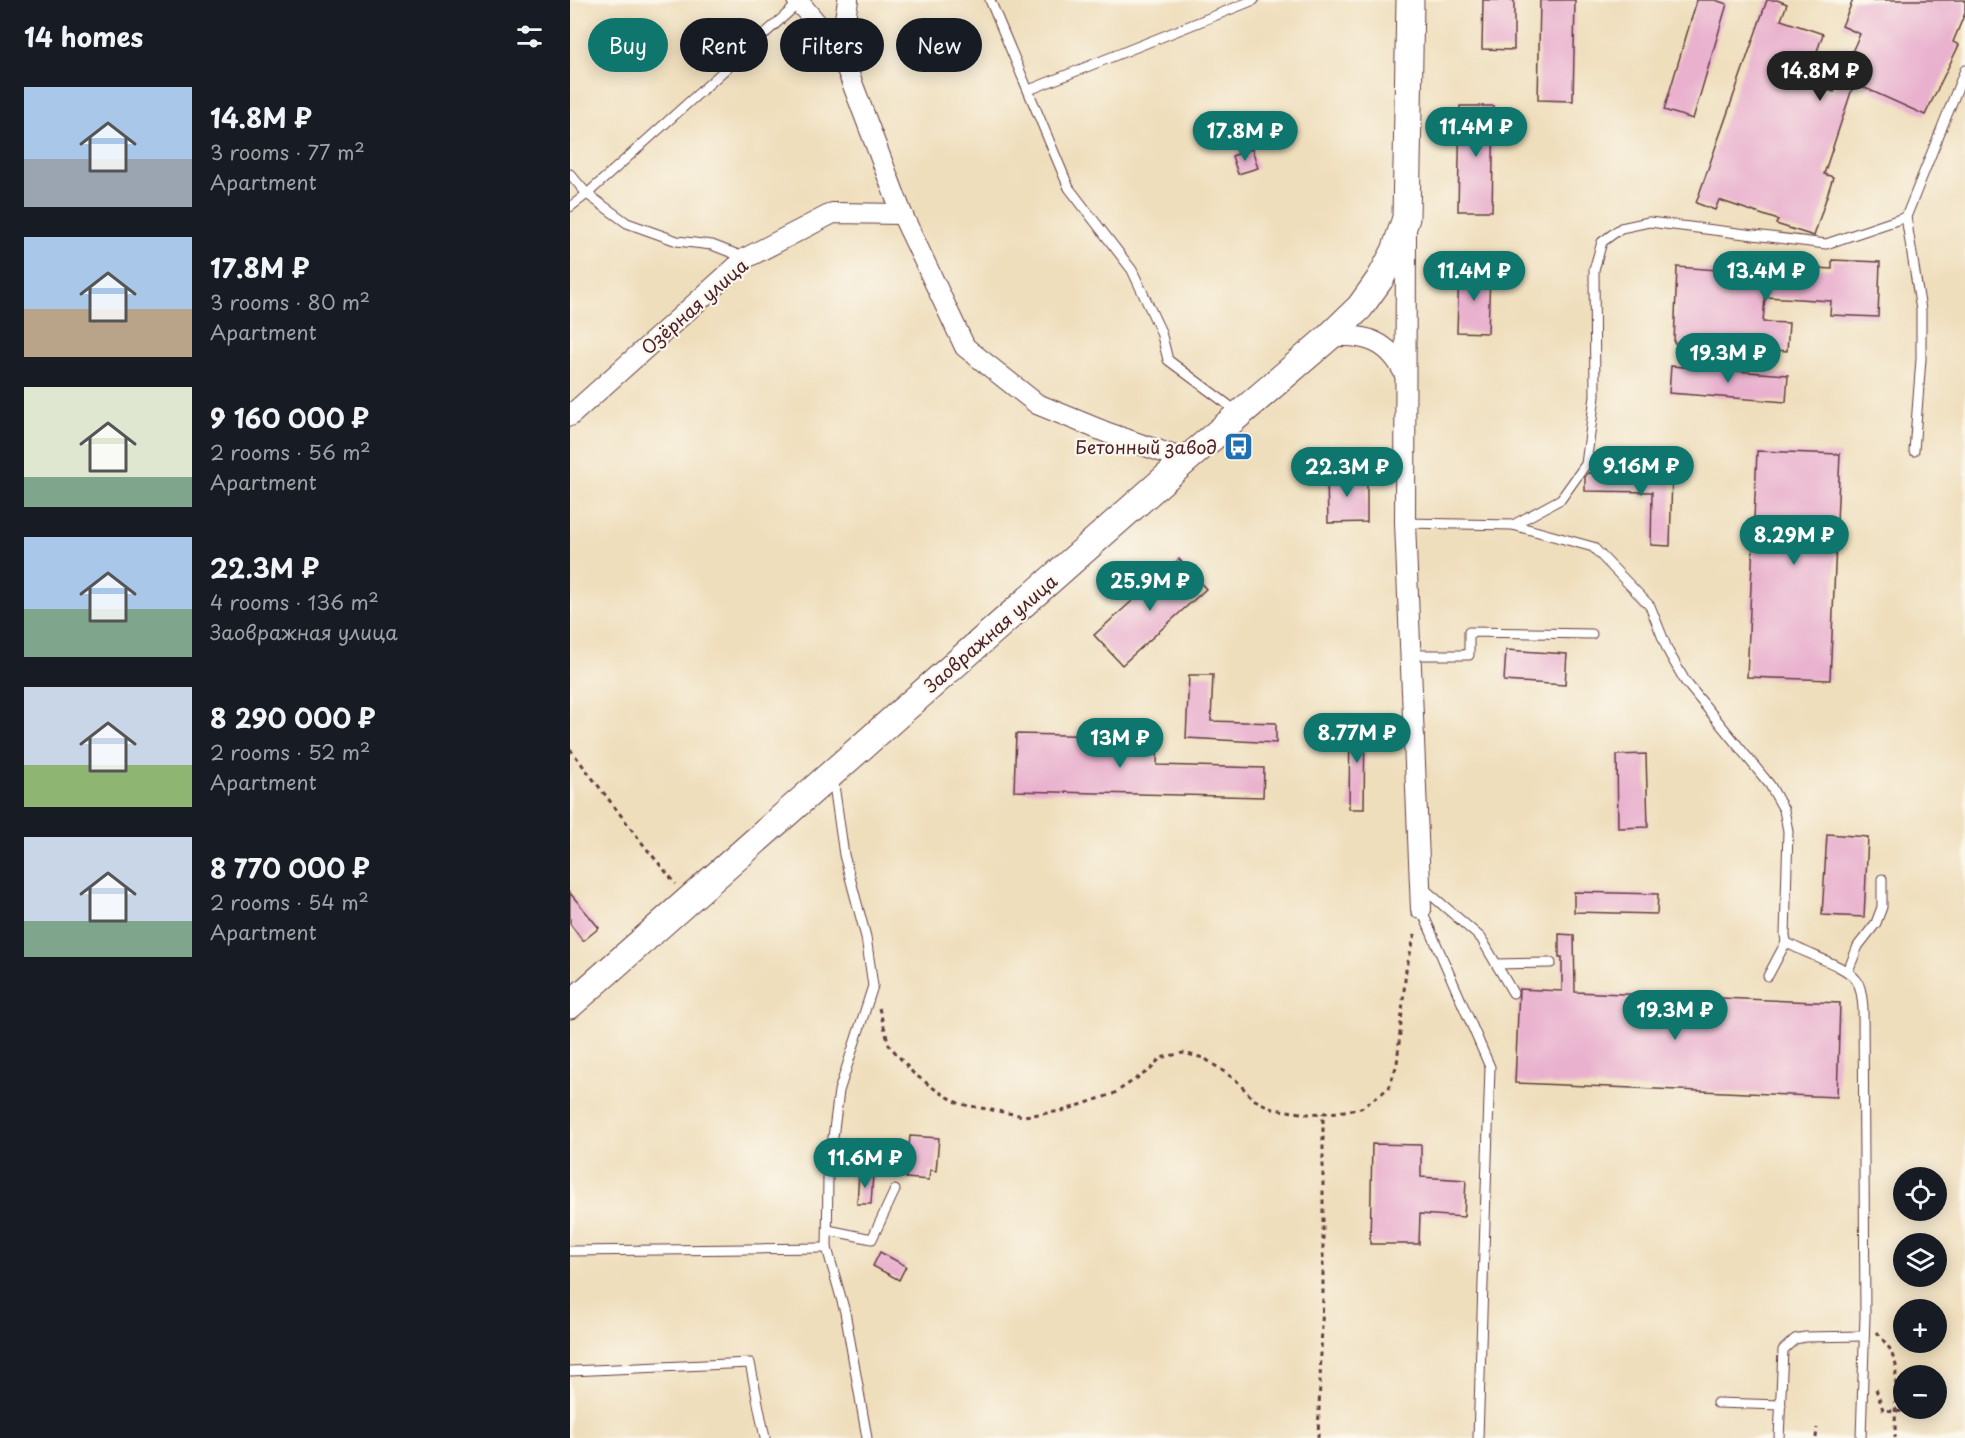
<!DOCTYPE html>
<meta charset="utf-8">
<style>
:root{--surface:#171b24;--page:#242831;--text:#f1f3f6;--muted:#9ea1a6;--accent:#0f766e}
body{margin:0;font-family:"Playpen Sans",sans-serif;background:var(--page);color:var(--text);height:100vh;display:flex;flex-direction:column;font-size:22px;white-space:nowrap}
*{box-sizing:border-box;margin:0}
p{font-size:20px;color:var(--muted)}
.icon{flex:none;width:33px;height:33px;fill:none;stroke:currentColor;stroke-width:2;stroke-linecap:round;stroke-linejoin:round}
.map{position:relative;flex:1;overflow:hidden}
.drawer{display:flex;flex-direction:column;background:var(--surface);width:570px}
.drawer>*{flex:none}
.hud{position:absolute;left:18px;top:18px;width:570px;height:54px;display:flex;gap:12px}
.tools{position:absolute;left:1323px;top:1167px;display:grid;gap:12px}
.tools a{display:grid;place-items:center;width:54px;height:54px;border-radius:50%;background:var(--surface);box-shadow:0 3px 15px #0003;font-size:30px}
.price{position:absolute;translate:-50% -51px;padding:0 14px;border-radius:21px;background:var(--accent);color:#fff;font-size:20px;line-height:39px;filter:drop-shadow(0 2px 3px #0008)}
.price::after{content:'';position:absolute;left:50%;top:36px;width:18px;height:14px;margin-left:-9px;background:inherit;clip-path:polygon(0 0,100% 0,50% 100%)}
.price.current{background:#222;color:#fff}
ul{padding:0;list-style:none}
li{display:flex;align-items:center;gap:18px;height:150px;padding:0 24px}
li span{display:grid;place-items:center;flex:none;width:168px;height:120px;border-radius:0px;color:#555}
li>.icon{margin-inline-start:auto}
span .icon{width:72px;height:72px;fill:#fffc;stroke-width:1}
li b{font-size:26px}
h2{display:flex;justify-content:space-between;align-items:center;height:72px;padding:0 24px;font-size:26px}
.tag{padding:0 21px;border-radius:27px;background:var(--surface);box-shadow:0 3px 15px #0003;font-size:21px;line-height:54px}
.tag.current{background:var(--accent);color:#fff}
main{display:flex;flex:1;min-height:0}
.map>svg:first-child{display:block}
</style>
<main>
<section class="drawer">
<h2>14 homes<svg class="icon" aria-label="filters" viewBox="0 0 24 24"><path d="M4 7h16M4 17h16"/><circle cx="9" cy="7" r="2"/><circle cx="15" cy="17" r="2"/></svg></h2>
<ul>
<li><span style="background:linear-gradient(#a9c7e8 60%,#9aa5b1 0)"><svg class="icon" aria-label="home" viewBox="0 0 24 24"><path d="M3 11l9-7 9 7M6 9v11h12V9"/></svg></span><div><b>14.8M ₽</b><p>3 rooms · 77 m²</p><p>Apartment</p></div></li>
<li><span style="background:linear-gradient(#a9c7e8 60%,#b9a48a 0)"><svg class="icon" aria-label="home" viewBox="0 0 24 24"><path d="M3 11l9-7 9 7M6 9v11h12V9"/></svg></span><div><b>17.8M ₽</b><p>3 rooms · 80 m²</p><p>Apartment</p></div></li>
<li><span style="background:linear-gradient(#dfe7d0 75%,#7fa58c 0)"><svg class="icon" aria-label="home" viewBox="0 0 24 24"><path d="M3 11l9-7 9 7M6 9v11h12V9"/></svg></span><div><b>9 160 000 ₽</b><p>2 rooms · 56 m²</p><p>Apartment</p></div></li>
<li><span style="background:linear-gradient(#a9c7e8 60%,#7fa58c 0)"><svg class="icon" aria-label="home" viewBox="0 0 24 24"><path d="M3 11l9-7 9 7M6 9v11h12V9"/></svg></span><div><b>22.3M ₽</b><p>4 rooms · 136 m²</p><p>Заовражная улица</p></div></li>
<li><span style="background:linear-gradient(#c9d6e8 65%,#8fb573 0)"><svg class="icon" aria-label="home" viewBox="0 0 24 24"><path d="M3 11l9-7 9 7M6 9v11h12V9"/></svg></span><div><b>8 290 000 ₽</b><p>2 rooms · 52 m²</p><p>Apartment</p></div></li>
<li><span style="background:linear-gradient(#c9d6e8 70%,#7fa58c 0)"><svg class="icon" aria-label="home" viewBox="0 0 24 24"><path d="M3 11l9-7 9 7M6 9v11h12V9"/></svg></span><div><b>8 770 000 ₽</b><p>2 rooms · 54 m²</p><p>Apartment</p></div></li>
</ul>
</section>
<div class="map">
<svg width="1395" height="1438" viewBox="0 0 1395 1438">
<rect width="100%" height="100%" fill="#fbf7ec"/>
<filter id="ink" filterUnits="userSpaceOnUse"><feTurbulence type="fractalNoise" baseFrequency=".0167" numOctaves="2"/><feDisplacementMap in="SourceGraphic" scale="12" xChannelSelector="R" yChannelSelector="G"/><feConvolveMatrix kernelMatrix="1 2 1 2 8 2 1 2 1" color-interpolation-filters="sRGB"/></filter>
<filter id="wash" filterUnits="userSpaceOnUse"><feTurbulence type="fractalNoise" baseFrequency=".008" numOctaves="4" result="noise"/><feDisplacementMap in="SourceGraphic" scale="24" xChannelSelector="R" yChannelSelector="G"/><feGaussianBlur stdDeviation="1.35" result="paint"/><feColorMatrix in="noise" values="0 0 0 0 0 0 0 0 0 0 0 0 0 0 0 0 0 1.4 0 .05"/><feComposite in="paint" operator="in"/></filter>
<g filter="url(#wash)">
<rect width="100%" height="100%" fill="#efdebc"/>
<g id="blocks">
<g fill="#e9b1ce">
<polygon points="913,0 944,0 944,50 912,49"/>
<polygon points="970,0 1005,0 1003,101 968,100"/>
<polygon points="1127,0 1145,0 1157,4 1123,119 1094,110"/>
<polygon points="1197,0 1207,0 1217,4 1211,20 1253,34 1236,83 1264,92 1290,34 1272,26 1283,0 1395,0 1395,13 1383,42 1389,45 1355,115 1284,83 1254,174 1263,177 1244,236 1206,224 1208,220 1149,200 1145,210 1126,203"/>
<polygon points="890,106 924,106 922,211 888,211"/>
<polygon points="682,149 688,168 668,174 662,156"/>
<polygon points="1262,260 1310,262 1308,317 1260,315 1261,301 1195,297 1193,322 1219,323 1217,351 1104,343 1107,267 1217,275 1217,266 1262,269"/>
<polygon points="889,271 920,272 918,333 887,332"/>
<polygon points="1101,366 1218,375 1216,402 1099,393"/>
<polygon points="1187,451 1270,454 1260,680 1177,677"/>
<polygon points="1018,473 1102,475 1100,546 1081,545 1082,492 1015,491 1015,477"/>
<polygon points="797,474 797,522 758,523 757,475"/>
<polygon points="609,559 636,589 552,665 524,635"/>
<polygon points="936,650 997,654 995,685 934,681"/>
<polygon points="619,675 643,675 641,721 706,723 706,743 616,738"/>
<polygon points="780,719 795,719 794,809 779,809"/>
<polygon points="446,734 588,737 587,765 694,768 693,797 444,791"/>
<polygon points="1076,754 1078,827 1048,828 1047,755"/>
<polygon points="1257,834 1298,837 1294,917 1252,915"/>
<polygon points="1004,892 1088,894 1087,914 1004,912"/>
<polygon points="0,893 29,928 13,941 0,924"/>
<polygon points="989,934 1004,935 1005,992 1270,1003 1267,1097 945,1083 949,989 992,991 992,957 989,957"/>
<polygon points="340,1136 369,1138 366,1171 360,1170 359,1180 336,1178"/>
<polygon points="802,1144 851,1145 851,1177 896,1180 894,1217 850,1214 849,1244 800,1244"/>
<polygon points="289,1173 303,1174 301,1204 287,1204"/>
<polygon points="310,1252 336,1266 329,1280 303,1266"/>
</g>
</g>
</g>
<g filter="url(#ink)">
<use href="#blocks" fill-opacity="0" stroke="#633c41" stroke-width="1.5"/>
<g fill="none" stroke-linecap="round" stroke-linejoin="round">
<defs>
<g id="lane">
<polyline points="420,0 499,188 562,270 591,332 598,360 669,413"/>
<polyline points="459,90 684,0"/>
<polyline points="0,174 17,194 57,223 107,241 142,245 176,258"/>
<polyline points="0,207 17,194 230,2"/>
<polyline points="1336,217 1351,310 1351,359 1344,451"/>
<polyline points="835,523 943,525 1023,547 1080,606 1098,651 1115,681 1200,785 1214,810 1218,831 1215,935 1216,942 1198,976"/>
<polyline points="943,525 991,499 1016,464 1025,396 1024,270 1032,242 1051,228 1079,222 1256,244 1336,217 1395,70"/>
<polyline points="841,655 899,655 899,632 1022,634"/>
<polyline points="263,778 274,855 296,937 303,986 269,1091 258,1176 257,1248 275,1312 297,1438"/>
<polyline points="852,887 911,938 943,993"/>
<polyline points="851,909 920,1067 908,1438"/>
<path d="M1216,942c18,12 61,23 71,39 5,8 5,18 6,27l2,308 -4,122"/>
<polyline points="926,964 981,963"/>
<polyline points="1278,971 1288,946 1306,923 1312,907 1312,879"/>
<polyline points="258,1230 302,1239 325,1190"/>
<polyline points="0,1251 257,1248"/>
<polyline points="0,1371 180,1363 195,1438"/>
<polyline points="1147,1403 1211,1405"/>
<polyline points="1209,1438 1213,1350 1225,1339 1235,1337 1294,1336"/>
</g>
<g id="street">
<polyline points="227,0 270,51 332,214 395,347 467,404 538,433 616,460"/>
<polyline points="270,51 278,0"/>
<polyline points="836,233 835,523 851,909"/>
<path d="M759,337c35,-4 61,4 76,38"/>
<polyline points="0,416 176,258 263,213 332,214"/>
</g>
<polyline id="secondary" points="0,1005 616,460 759,337 790,307 810,279 825,251 836,218 840,0"/>
</defs>
<use href="#lane" stroke="#633c41" stroke-width="11"/>
<use href="#street" stroke="#633c41" stroke-width="22"/>
<use href="#secondary" stroke="#633c41" stroke-width="29"/>
<g stroke="#633c41" stroke-width="3" stroke-dasharray="4.5 4.5" stroke-linecap="butt">
<polyline points="0,749 76,848 106,884"/>
<polyline points="309,1008 319,1045 343,1073 366,1090 390,1104 454,1116 492,1111 543,1094 581,1069 590,1058 613,1053 634,1058 666,1080 683,1099 703,1109 738,1114 769,1112 791,1108 819,1088 827,1064 836,970 846,930"/>
<polyline points="1307,1332 1320,1349 1326,1365 1325,1438"/>
<polyline points="1306,1389 1313,1410 1339,1412"/>
<polyline points="748,1438 753,1297 753,1113"/>
<polyline points="1246,1438 1247,1428"/>
</g>
<use href="#lane" stroke="#fff" stroke-width="9"/>
<use href="#street" stroke="#fff" stroke-width="20"/>
<use href="#secondary" stroke="#fff" stroke-width="27"/>
</g>
</g>
<defs>
<symbol id="bus-square" viewBox="-11 -11 22 22"><rect x="-9" y="-9" width="18" height="18" rx="4" fill="#1f6fb2" stroke="#fbf7ec"/><path d="M-5-6H5V4H4V6H2V4H-2V6H-4V4H-5ZM-3.5-4V0h7V-4ZM-3.5 1.2v1.5H-2V1.2ZM2 1.2v1.5H3.5V1.2Z" fill="#fff"/></symbol>
</defs>
<g fill-rule="evenodd">
<use href="#bus-square" x="652" y="430" width="33" height="33"/>
</g>
<g text-anchor="middle" dominant-baseline="central" stroke-width="4.5" stroke-linejoin="round" paint-order="stroke">
<g font-size="18" fill="#4a1f2b" stroke="#fbf7ec">
<text transform="translate(124 306) rotate(-41)">Озёрная улица</text>
<text transform="translate(420 633) rotate(-41)">Заовражная улица</text>
</g>
<g font-size="18" fill="#4a1f2b" stroke="#fbf7ec" text-anchor="end">
<text x="647" y="446">Бетонный завод</text>
</g>
</g>
</svg>
<div class="tools">
<a><svg class="icon" aria-label="locate" viewBox="0 0 24 24"><circle cx="12" cy="12" r="6"/><path d="M12 2v4M12 18v4M2 12h4M18 12h4"/></svg></a>
<a><svg class="icon" aria-label="layers" viewBox="0 0 24 24"><path d="M12 4l9 5-9 5-9-5zM3 14l9 5 9-5"/></svg></a>
<a>+</a>
<a>−</a>
</div>
<b class="price current" style="left:1250px;top:102px">14.8M ₽</b>
<b class="price" style="left:906px;top:158px">11.4M ₽</b>
<b class="price" style="left:675px;top:162px">17.8M ₽</b>
<b class="price" style="left:904px;top:302px">11.4M ₽</b>
<b class="price" style="left:1196px;top:302px">13.4M ₽</b>
<b class="price" style="left:1158px;top:384px">19.3M ₽</b>
<b class="price" style="left:1071px;top:497px">9.16M ₽</b>
<b class="price" style="left:777px;top:498px">22.3M ₽</b>
<b class="price" style="left:1224px;top:566px">8.29M ₽</b>
<b class="price" style="left:580px;top:612px">25.9M ₽</b>
<b class="price" style="left:787px;top:764px">8.77M ₽</b>
<b class="price" style="left:550px;top:769px">13M ₽</b>
<b class="price" style="left:1105px;top:1041px">19.3M ₽</b>
<b class="price" style="left:295px;top:1189px">11.6M ₽</b>
<div class="hud">
<a class="tag current">Buy</a>
<a class="tag">Rent</a>
<a class="tag">Filters</a>
<a class="tag">New</a>
</div>
</div>
</main>
